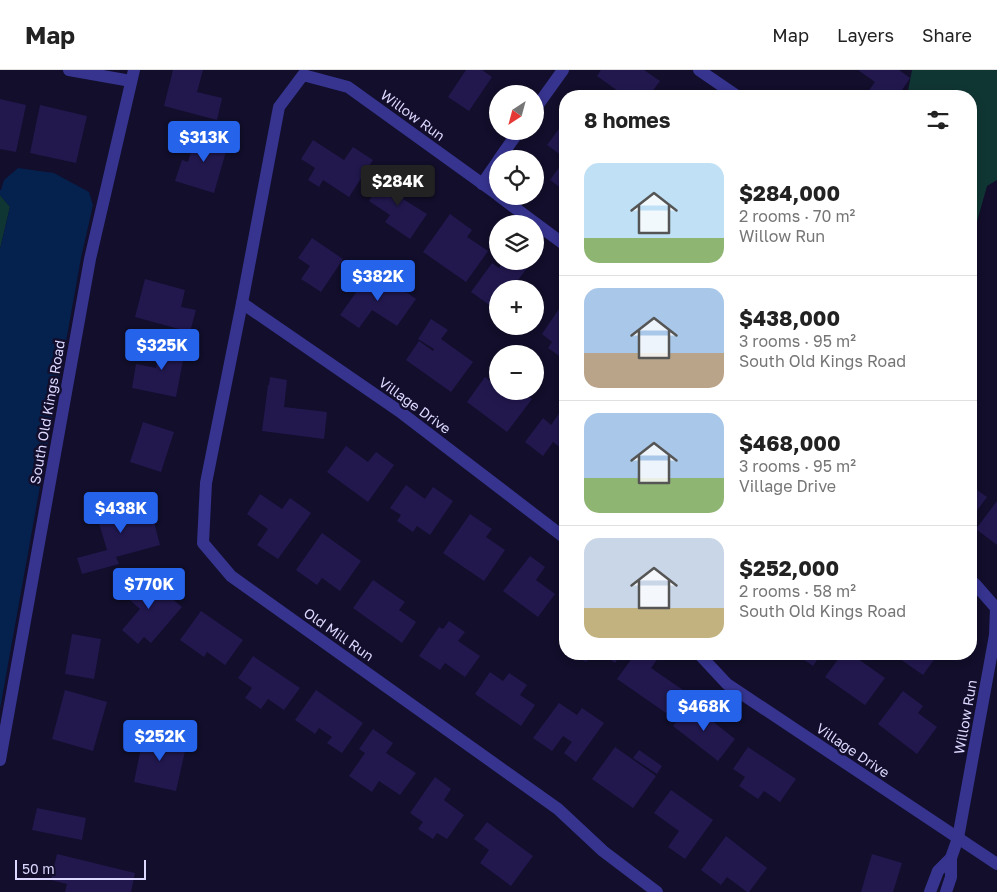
<!DOCTYPE html>
<meta charset="utf-8">
<style>
:root{--surface:#fff;--page:#f2f2f2;--text:#222;--muted:#767676;--line:#e0e0e0;--accent:#2563eb}
body{margin:0;font-family:"Golos Text",sans-serif;background:var(--page);color:var(--text);height:100vh;display:flex;flex-direction:column;font-size:19px;white-space:nowrap}
*{box-sizing:border-box;margin:0}
p{font-size:16px;color:var(--muted)}
.icon{flex:none;width:28px;height:28px;fill:none;stroke:currentColor;stroke-width:2;stroke-linecap:round;stroke-linejoin:round}
.map{position:relative;flex:1;overflow:hidden}
.panel{position:absolute;left:559px;top:20px;width:418px;height:570px;display:flex;flex-direction:column;background:var(--surface);border-radius:20px;box-shadow:0 2px 8px #0003}
.panel>*{flex:none}
.needle{width:32px;rotate:216deg}
.tools{position:absolute;left:489px;top:15px;display:grid;gap:10px}
.tools a{display:grid;place-items:center;width:55px;height:55px;border-radius:50%;background:var(--surface);box-shadow:0 2px 8px #0003;font-size:25px}
.scale{position:absolute;left:15px;bottom:12px;width:131px;box-sizing:border-box;padding-left:5px;border:2px solid #dcd8ff;border-top:0;font-size:14px;line-height:18px;white-space:nowrap;color:#dcd8ff;-webkit-text-stroke:4px #120e2b;paint-order:stroke}
.price{position:absolute;translate:-50% -42px;padding:0 11px;border-radius:5px;background:var(--accent);color:#fff;font-size:16px;line-height:32px;filter:drop-shadow(0 1px 2px #0008)}
.price::after{content:'';position:absolute;left:50%;top:30px;width:15px;height:11px;margin-left:-8px;background:inherit;clip-path:polygon(0 0,100% 0,50% 100%)}
.price.on{background:#222;color:#fff}
ul{padding:0;list-style:none}
li{display:flex;align-items:center;gap:15px;height:125px;padding:0 25px}
li+li{border-top:1px solid var(--line)}
li span{display:grid;place-items:center;flex:none;width:140px;height:100px;border-radius:15px;color:#555}
li>.icon{margin-inline-start:auto}
span .icon{width:60px;height:60px;fill:#fffc;stroke-width:1}
li b{font-size:21px}
h2{display:flex;justify-content:space-between;align-items:center;height:60px;padding:0 25px;font-size:21px}
header{display:flex;align-items:center;gap:30px;box-sizing:border-box;height:70px;padding:0 25px;background:var(--surface);border-bottom:1px solid var(--line)}
header strong{font-size:24px}
nav{display:flex;gap:28px;margin-inline-start:auto;font-size:18px}
.map>svg:first-child{display:block}
</style>
<header>
<strong>Map</strong>
<nav><a>Map</a><a>Layers</a><a>Share</a></nav>
</header>
<div class="map">
<svg width="997" height="822" viewBox="0 0 997 822">
<rect width="100%" height="100%" fill="#120e2b"/>
<g fill="#103634">
<polygon points="912,0 997,0 997,110 987,116 970,176 970,26 907,26"/>
<polygon points="0,125 10,137 0,179"/>
</g>
<polygon fill="#05214d" points="18,98 54,103 89,122 93,135 81,188 0,639 0,179 10,137 0,125 0,120 1,120 4,110"/>
<g fill="#22184e">
<polygon points="173,0 203,0 197,22 222,28 217,50 164,36"/>
<polygon points="466,0 482,0 492,7 469,41 448,27"/>
<polygon points="601,0 644,0 660,11 649,26 625,26 597,6"/>
<polygon points="858,0 899,0 910,8 898,26 865,26 875,12"/>
<polygon points="0,29 26,35 16,82 0,79"/>
<polygon points="40,35 87,46 76,93 30,83"/>
<polygon points="561,56 565,58 565,88 547,75"/>
<polygon points="197,62 229,71 214,123 175,111 182,90 188,92"/>
<polygon points="313,70 344,90 353,77 373,90 349,127 323,110 319,117 308,110 315,98 301,89"/>
<polygon points="565,89 565,121 550,110"/>
<polygon points="387,104 409,120 403,129 427,144 410,169 385,152 390,145 369,131"/>
<polygon points="450,144 472,160 467,167 488,181 466,212 423,182"/>
<polygon points="312,168 343,189 321,222 301,209 310,196 298,188"/>
<polygon points="504,191 518,191 527,198 516,213 524,219 498,219 498,241 471,222 492,193 499,198"/>
<polygon points="369,204 387,216 390,211 416,229 397,256 372,240 359,258 340,245"/>
<polygon points="145,209 185,220 181,237 196,240 190,262 135,247"/>
<polygon points="565,230 565,290 548,278 552,272 542,264"/>
<polygon points="431,249 448,260 441,269 473,292 451,322 406,290 419,271 433,281 434,279 418,269"/>
<polygon points="162,270 186,275 176,327 132,318 136,294 156,298"/>
<polygon points="270,307 287,310 284,337 327,342 324,369 262,361 268,315 269,315"/>
<polygon points="485,307 498,316 498,321 504,321 506,323 507,321 521,321 532,329 507,362 467,332"/>
<polygon points="563,338 565,340 565,381 553,372 543,386 525,372 543,348 551,355"/>
<polygon points="143,352 174,362 161,402 130,392"/>
<polygon points="346,376 368,392 376,382 394,395 368,432 327,402"/>
<polygon points="406,415 425,429 433,417 453,431 430,465 417,456 413,462 397,451 401,445 390,438"/>
<polygon points="970,415 987,427 970,450"/>
<polygon points="260,424 282,439 290,428 311,443 278,489 257,475 268,459 247,444"/>
<polygon points="140,427 148,453 154,452 160,475 116,487 119,494 82,504 77,488 107,480 95,440"/>
<polygon points="997,431 997,475 976,459"/>
<polygon points="470,444 492,459 486,467 505,480 484,511 443,483"/>
<polygon points="322,463 361,491 340,521 322,508 317,515 296,500"/>
<polygon points="530,486 545,497 536,510 555,524 538,547 503,521"/>
<polygon points="141,503 182,537 151,573 144,567 138,574 122,560 140,539 123,524"/>
<polygon points="373,510 405,532 399,540 416,552 402,573 353,538"/>
<polygon points="201,541 243,570 225,595 207,582 204,587 180,570"/>
<polygon points="449,551 465,562 458,571 480,586 465,607 445,593 440,600 419,586 439,557 443,559"/>
<polygon points="72,564 101,569 94,609 65,604"/>
<polygon points="574,584 592,584 586,592"/>
<polygon points="602,584 621,584 615,593"/>
<polygon points="635,584 661,584 651,598 683,620 666,643 617,609"/>
<polygon points="796,584 821,584 813,596"/>
<polygon points="842,584 851,584 885,608 865,635 825,607"/>
<polygon points="904,584 938,584 923,605 900,589"/>
<polygon points="253,586 300,618 284,640 268,629 261,639 245,628 252,618 238,608"/>
<polygon points="490,602 503,611 509,603 527,615 520,625 535,635 521,656 475,624"/>
<polygon points="65,620 107,632 93,681 52,669"/>
<polygon points="316,620 363,653 342,683 327,673 332,667 319,658 315,664 295,650"/>
<polygon points="903,621 923,636 918,643 937,657 917,684 878,654"/>
<polygon points="692,631 704,640 702,643 735,669 718,691 673,656"/>
<polygon points="559,633 577,645 582,638 604,653 576,692 564,683 572,672 563,666 552,681 533,668"/>
<polygon points="373,659 393,673 386,683 416,703 400,725 379,711 372,722 349,706 365,683 359,679"/>
<polygon points="144,663 187,672 176,721 134,712"/>
<polygon points="615,677 656,706 633,738 592,709"/>
<polygon points="748,677 796,709 780,732 764,721 758,729 739,716 745,707 733,699"/>
<polygon points="639,680 662,696 657,704 633,688"/>
<polygon points="435,707 451,719 444,730 464,745 447,769 437,763 433,769 418,759 423,752 410,743"/>
<polygon points="671,720 713,750 685,789 668,777 679,761 654,743"/>
<polygon points="37,738 86,748 82,770 32,760"/>
<polygon points="487,752 533,786 511,816 480,793 489,780 474,769"/>
<polygon points="726,766 767,798 749,822 747,822 727,807 721,815 701,800"/>
<polygon points="57,784 135,803 131,822 65,822 67,814 51,810"/>
<polygon points="872,784 902,793 893,822 861,822"/>
</g>
<g fill="none" stroke-linecap="round" stroke-linejoin="round">
<g stroke="#36348f" stroke-width="12">
<polyline points="69,0 131,11"/>
<polyline points="699,0 737,26"/>
<polyline points="535,39 563,0"/>
<polyline points="499,89 519,61"/>
<polyline points="482,114 498,91"/>
<polyline points="498,125 348,17 303,5 279,37 242,233 206,413 203,473 231,506 558,739 603,781 657,822"/>
<polyline points="499,126 565,175"/>
<polyline points="242,233 399,341 565,468"/>
<polyline points="699,584 727,614 997,794"/>
<polyline points="0,690 90,189 134,0"/>
<polyline points="930,822 938,801 951,788"/>
<polyline points="946,822 951,807 951,788 958,768 995,565 996,538 975,514 970,510"/>
</g>
</g>
<g text-anchor="middle" dominant-baseline="central" stroke-width="5" stroke-linejoin="round" paint-order="stroke">
<g font-size="14" fill="#dcd8ff" stroke="#120e2b">
<text transform="translate(413 45) rotate(36)">Willow Run</text>
<text transform="translate(415 335) rotate(36)">Village Drive</text>
<text transform="translate(47 342) rotate(-80)">South Old Kings Road</text>
<text transform="translate(339 564) rotate(35)">Old Mill Run</text>
<text transform="translate(965 647) rotate(-80)">Willow Run</text>
<text transform="translate(853 680) rotate(34)">Village Drive</text>
</g>
</g>
</svg>
<div class="tools">
<a><svg class="needle" viewBox="-14 -14 28 28"><path d="M0-13l5 13h-10z" fill="#e53935"/><path d="M0 13l5-13h-10z" fill="#767676"/></svg></a>
<a><svg class="icon" aria-label="locate" viewBox="0 0 24 24"><circle cx="12" cy="12" r="6"/><path d="M12 2v4M12 18v4M2 12h4M18 12h4"/></svg></a>
<a><svg class="icon" aria-label="layers" viewBox="0 0 24 24"><path d="M12 4l9 5-9 5-9-5zM3 14l9 5 9-5"/></svg></a>
<a>+</a>
<a>−</a>
</div>
<div class="scale">50 m</div>
<b class="price" style="left:204px;top:93px">$313K</b>
<b class="price on" style="left:398px;top:137px">$284K</b>
<b class="price" style="left:378px;top:232px">$382K</b>
<b class="price" style="left:162px;top:301px">$325K</b>
<b class="price" style="left:121px;top:464px">$438K</b>
<b class="price" style="left:149px;top:540px">$770K</b>
<b class="price" style="left:704px;top:662px">$468K</b>
<b class="price" style="left:160px;top:692px">$252K</b>
<section class="panel">
<h2>8 homes<svg class="icon" aria-label="filters" viewBox="0 0 24 24"><path d="M4 7h16M4 17h16"/><circle cx="9" cy="7" r="2"/><circle cx="15" cy="17" r="2"/></svg></h2>
<ul>
<li><span style="background:linear-gradient(#bfe0f5 75%,#8fb573 0)"><svg class="icon" aria-label="home" viewBox="0 0 24 24"><path d="M3 11l9-7 9 7M6 9v11h12V9"/></svg></span><div><b>$284,000</b><p>2 rooms · 70 m²</p><p>Willow Run</p></div></li>
<li><span style="background:linear-gradient(#a9c7e8 65%,#b9a48a 0)"><svg class="icon" aria-label="home" viewBox="0 0 24 24"><path d="M3 11l9-7 9 7M6 9v11h12V9"/></svg></span><div><b>$438,000</b><p>3 rooms · 95 m²</p><p>South Old Kings Road</p></div></li>
<li><span style="background:linear-gradient(#a9c7e8 65%,#8fb573 0)"><svg class="icon" aria-label="home" viewBox="0 0 24 24"><path d="M3 11l9-7 9 7M6 9v11h12V9"/></svg></span><div><b>$468,000</b><p>3 rooms · 95 m²</p><p>Village Drive</p></div></li>
<li><span style="background:linear-gradient(#c9d6e8 70%,#c2b280 0)"><svg class="icon" aria-label="home" viewBox="0 0 24 24"><path d="M3 11l9-7 9 7M6 9v11h12V9"/></svg></span><div><b>$252,000</b><p>2 rooms · 58 m²</p><p>South Old Kings Road</p></div></li>
</ul>
</section>
</div>
